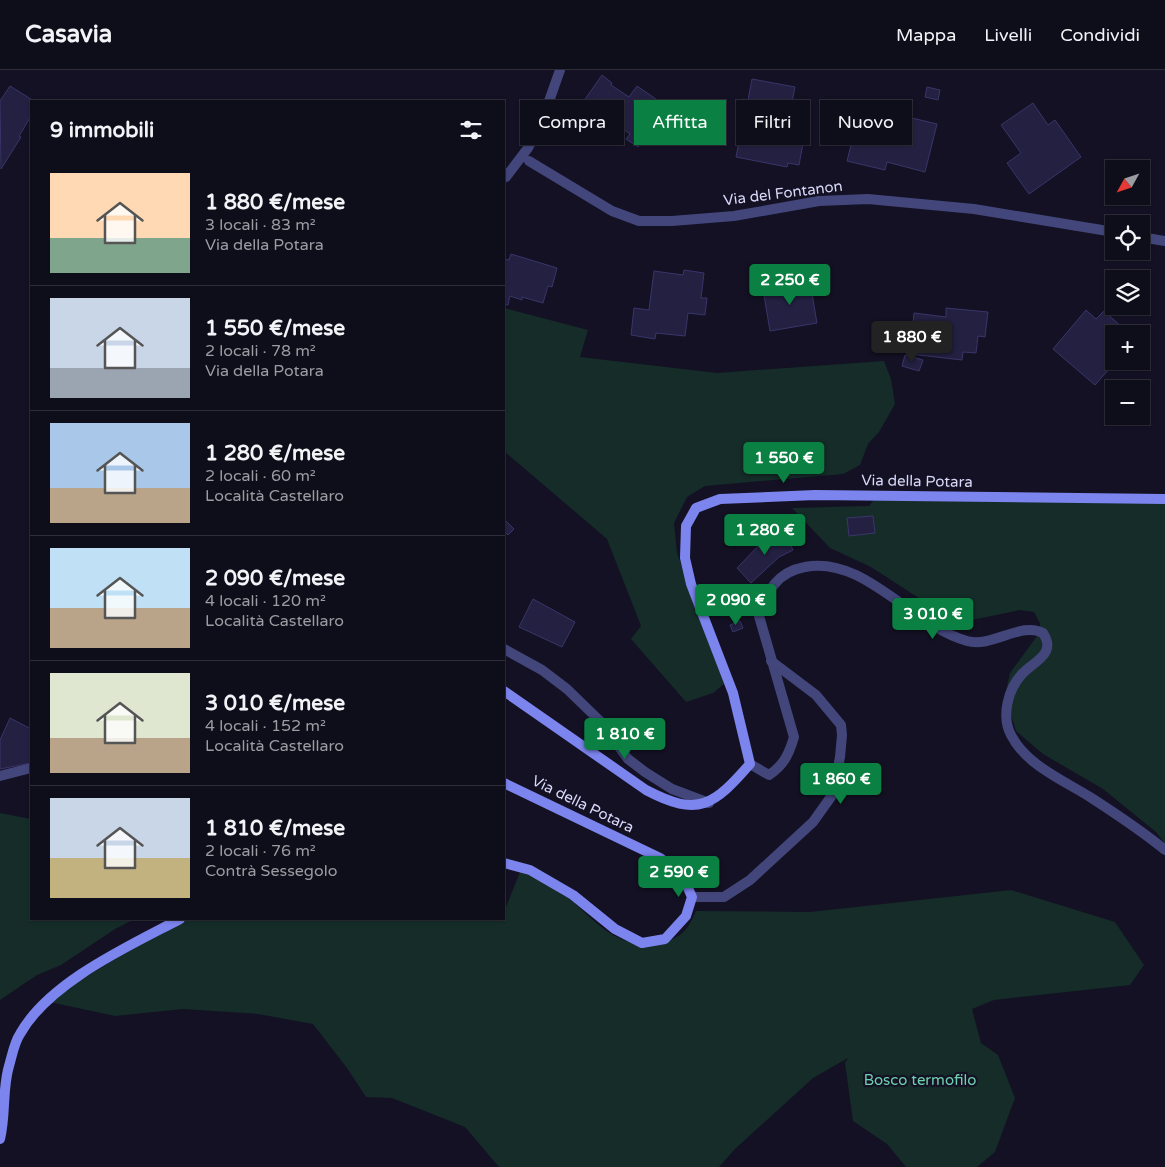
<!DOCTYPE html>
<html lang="it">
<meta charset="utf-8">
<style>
:root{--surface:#0e0d1a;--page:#1c1b27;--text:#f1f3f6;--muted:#9b9ca2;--line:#2e2d39;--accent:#0b8043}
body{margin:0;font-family:"Varela Round",sans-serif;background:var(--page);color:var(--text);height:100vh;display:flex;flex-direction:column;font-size:19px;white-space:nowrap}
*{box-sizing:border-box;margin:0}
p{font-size:16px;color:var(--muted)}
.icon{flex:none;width:28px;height:28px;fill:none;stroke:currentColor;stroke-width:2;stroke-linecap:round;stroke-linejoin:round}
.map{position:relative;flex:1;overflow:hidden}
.sheet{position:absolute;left:30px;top:30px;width:475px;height:820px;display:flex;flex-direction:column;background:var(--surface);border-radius:0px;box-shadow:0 1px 4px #0004,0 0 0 1px var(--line)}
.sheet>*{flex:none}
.hud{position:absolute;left:520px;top:30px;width:475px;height:45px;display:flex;gap:10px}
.needle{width:32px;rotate:230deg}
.fabs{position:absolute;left:1105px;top:90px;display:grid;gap:10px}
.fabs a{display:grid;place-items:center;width:45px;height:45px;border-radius:0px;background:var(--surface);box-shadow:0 1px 4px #0004,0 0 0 1px var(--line);font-size:25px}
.price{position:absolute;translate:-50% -42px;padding:0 11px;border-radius:5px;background:var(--accent);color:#fff;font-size:16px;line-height:32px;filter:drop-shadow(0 1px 2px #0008)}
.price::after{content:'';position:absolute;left:50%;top:30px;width:15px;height:11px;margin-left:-8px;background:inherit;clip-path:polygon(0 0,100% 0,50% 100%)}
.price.selected{background:#222;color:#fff}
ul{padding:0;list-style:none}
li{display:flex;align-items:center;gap:15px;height:125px;padding:0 20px}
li+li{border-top:1px solid var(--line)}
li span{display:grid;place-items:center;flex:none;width:140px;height:100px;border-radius:0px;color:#555}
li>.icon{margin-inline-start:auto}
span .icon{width:60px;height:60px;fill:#fffc;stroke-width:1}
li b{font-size:21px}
h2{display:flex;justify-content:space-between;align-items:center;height:60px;padding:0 20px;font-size:21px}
.chip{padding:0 18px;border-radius:0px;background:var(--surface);box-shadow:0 1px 4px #0004,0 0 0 1px var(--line);font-size:18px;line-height:45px}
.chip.selected{background:var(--accent);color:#fff}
header{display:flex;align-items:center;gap:30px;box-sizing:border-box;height:70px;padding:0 25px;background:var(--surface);border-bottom:1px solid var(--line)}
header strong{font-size:24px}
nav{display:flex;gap:28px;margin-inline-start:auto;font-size:18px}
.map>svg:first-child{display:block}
</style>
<header>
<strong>Casavia</strong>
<nav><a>Mappa</a><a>Livelli</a><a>Condividi</a></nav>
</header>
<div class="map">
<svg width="1165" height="1097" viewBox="0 0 1165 1097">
<rect width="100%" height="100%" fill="#131123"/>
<g fill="#152c29">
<polygon points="504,238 588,260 580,287 717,303 884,291 891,309 895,334 879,362 868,374 860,395 843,404 705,416 687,427 674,453 677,483 724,614 713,623 686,632 631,569 641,556 607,469 504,381"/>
<polygon points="876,427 1165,430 1165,774 1156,762 1103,719 1043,684 1016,661 1005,625 1010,603 1040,562 1040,553 1034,542 1020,540 967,551 948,547 871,497 830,478 792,438 869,436"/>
<polygon points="0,743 31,749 31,849 135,849 115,859 61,895 37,905 0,930"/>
<path d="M522,797l42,29 2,-1c17,15 34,35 55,44 19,8 52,7 65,-10 4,-5 7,-12 10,-18l114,1 201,-22 104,32 29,43 -14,20 -136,15 -22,9 9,34 17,12 17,43 -20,54 -18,15h-71l-19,-23 -34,-23 -8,-58 3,-5 -35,20 -78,71 -16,18h-220l-34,-40 -73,-29 -26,-1 -19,-29 -34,-44 -55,-10 -75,-5 -68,7 -70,-15 138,-82h312l5,2 4,-2v-7z"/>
</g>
<g fill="#232041" stroke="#3a356a">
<polygon points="602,5 612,13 611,15 629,27 637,16 669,38 650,65 648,63 638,77 626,69 630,64 610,50 607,54 581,35"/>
<polygon points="752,9 795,17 790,42 808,46 799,95 788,93 787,97 736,87 740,67 736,67 743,29 748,30"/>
<polygon points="10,16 34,31 31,31 31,46 19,66 21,67 1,99 0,31"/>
<polygon points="927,17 940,20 938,30 925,27"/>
<polygon points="1033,33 1048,55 1055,50 1081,87 1029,124 1007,93 1021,83 1001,55"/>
<polygon points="891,43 937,54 925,102 887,92 885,100 847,91 859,44 888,52"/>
<polygon points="511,184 557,198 552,217 548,216 543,233 522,227 522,230 510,226 508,235 504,234 504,189 509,190"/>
<polygon points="684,200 704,203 701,228 707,228 705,245 688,243 685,266 656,263 655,269 631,265 634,238 649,240 654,201 683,205"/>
<polygon points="810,212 817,253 770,261 763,219"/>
<polygon points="946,238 988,242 985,267 978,266 976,283 963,282 962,290 910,284 914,243 946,247"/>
<polygon points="1086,240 1096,249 1104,241 1123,258 1118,264 1114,264 1114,291 1116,291 1095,315 1053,279"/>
<polygon points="905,285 923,290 919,301 902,296"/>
<polygon points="873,446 875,463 849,466 847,448"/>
<polygon points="505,450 514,459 508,465 506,463 504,465"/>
<polygon points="784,461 793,480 779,487 751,513 737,498 765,469"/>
<polygon points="533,529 575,552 562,577 519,557"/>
<polygon points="740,551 743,558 733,562 730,555"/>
<polygon points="10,648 31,659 31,693 0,699 0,670"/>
</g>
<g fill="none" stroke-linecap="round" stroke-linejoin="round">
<g stroke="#43467b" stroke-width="10">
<polyline points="529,91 612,141 639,151 672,151 734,146 819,131 868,129 974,139 1114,162"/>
<polyline points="506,107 528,78 542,51 560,0"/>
<polyline points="1141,167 1165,171"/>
<polyline points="504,579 542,600 567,619 600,651 628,689 645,702 672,719 709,733"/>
<path d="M750,694l19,11c15,-10 20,-21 25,-38l-35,-121c8,-25 18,-44 46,-49 59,-12 107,59 162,74 26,7 54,-20 76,-8 14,21 -9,28 -21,41 -14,15 -21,42 -11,61 15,30 52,45 79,62 26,17 51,33 75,53"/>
<polyline points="0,706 31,698"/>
<polyline points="692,827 724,827 750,810 813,752 833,724 840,687 842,665 841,655 816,625 771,591"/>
</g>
<g stroke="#7c84ed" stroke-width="10">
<path d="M504,621l142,99c53,28 68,15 104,-26l-17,-71 -42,-109 -6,-26 1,-32 10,-18 24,-9 95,-4 350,4"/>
<polyline points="504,713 660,788 682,805 692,827 686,846 665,869 642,873 615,859 573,825 530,800 504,793"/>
<path d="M0,1069c6,-24 2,-50 9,-73 3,-10 5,-23 11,-32 29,-52 109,-88 160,-115"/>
</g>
</g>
<g text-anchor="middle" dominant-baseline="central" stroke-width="4.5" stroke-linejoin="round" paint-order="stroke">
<g font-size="15" fill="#d9d8fa" stroke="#131123">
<text transform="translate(783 123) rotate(-7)">Via del Fontanon</text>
<text transform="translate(917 411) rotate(1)">Via della Potara</text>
<text transform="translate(583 734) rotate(26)">Via della Potara</text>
</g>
<g font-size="15" fill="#6ed0ae" stroke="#131123">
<text x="920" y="1010">Bosco termofilo</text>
</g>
</g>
</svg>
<div class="fabs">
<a><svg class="needle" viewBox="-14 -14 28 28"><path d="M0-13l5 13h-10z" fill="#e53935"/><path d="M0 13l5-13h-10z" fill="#9b9ca2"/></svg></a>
<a><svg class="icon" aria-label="locate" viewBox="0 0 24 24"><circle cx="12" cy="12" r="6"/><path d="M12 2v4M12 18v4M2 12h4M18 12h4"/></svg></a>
<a><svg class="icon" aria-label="layers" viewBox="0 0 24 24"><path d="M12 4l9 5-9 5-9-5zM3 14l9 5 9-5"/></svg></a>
<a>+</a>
<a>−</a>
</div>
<b class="price" style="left:790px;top:236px">2 250 €</b>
<b class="price selected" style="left:912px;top:293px">1 880 €</b>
<b class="price" style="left:784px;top:414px">1 550 €</b>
<b class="price" style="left:765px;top:486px">1 280 €</b>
<b class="price" style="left:736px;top:556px">2 090 €</b>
<b class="price" style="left:933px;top:570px">3 010 €</b>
<b class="price" style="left:625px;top:690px">1 810 €</b>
<b class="price" style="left:841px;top:735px">1 860 €</b>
<b class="price" style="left:679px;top:828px">2 590 €</b>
<div class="hud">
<a class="chip">Compra</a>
<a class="chip selected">Affitta</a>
<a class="chip">Filtri</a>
<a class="chip">Nuovo</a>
</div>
<section class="sheet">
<h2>9 immobili<svg class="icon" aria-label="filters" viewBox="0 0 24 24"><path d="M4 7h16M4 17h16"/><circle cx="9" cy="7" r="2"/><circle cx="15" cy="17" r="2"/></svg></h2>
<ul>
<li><span style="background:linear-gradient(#ffd9b3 65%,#7fa58c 0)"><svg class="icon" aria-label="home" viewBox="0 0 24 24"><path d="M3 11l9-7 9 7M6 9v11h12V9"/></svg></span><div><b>1 880 €/mese</b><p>3 locali · 83 m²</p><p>Via della Potara</p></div></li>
<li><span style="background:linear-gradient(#c9d6e8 70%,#9aa5b1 0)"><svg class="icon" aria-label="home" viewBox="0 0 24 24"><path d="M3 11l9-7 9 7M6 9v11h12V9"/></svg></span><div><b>1 550 €/mese</b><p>2 locali · 78 m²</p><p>Via della Potara</p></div></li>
<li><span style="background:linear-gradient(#a9c7e8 65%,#b9a48a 0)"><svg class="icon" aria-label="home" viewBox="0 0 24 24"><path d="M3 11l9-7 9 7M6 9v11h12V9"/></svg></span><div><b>1 280 €/mese</b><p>2 locali · 60 m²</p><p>Località Castellaro</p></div></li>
<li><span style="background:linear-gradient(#bfe0f5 60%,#b9a48a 0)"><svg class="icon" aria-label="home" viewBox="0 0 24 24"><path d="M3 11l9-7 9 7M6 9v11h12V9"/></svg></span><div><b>2 090 €/mese</b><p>4 locali · 120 m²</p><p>Località Castellaro</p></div></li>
<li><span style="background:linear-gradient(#dfe7d0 65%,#b9a48a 0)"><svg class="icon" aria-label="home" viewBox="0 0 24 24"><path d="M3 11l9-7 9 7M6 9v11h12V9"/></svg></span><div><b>3 010 €/mese</b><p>4 locali · 152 m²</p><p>Località Castellaro</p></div></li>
<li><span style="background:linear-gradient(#c9d6e8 60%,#c2b280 0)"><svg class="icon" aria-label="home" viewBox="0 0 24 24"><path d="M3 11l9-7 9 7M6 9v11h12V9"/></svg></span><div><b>1 810 €/mese</b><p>2 locali · 76 m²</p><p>Contrà Sessegolo</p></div></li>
</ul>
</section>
</div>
